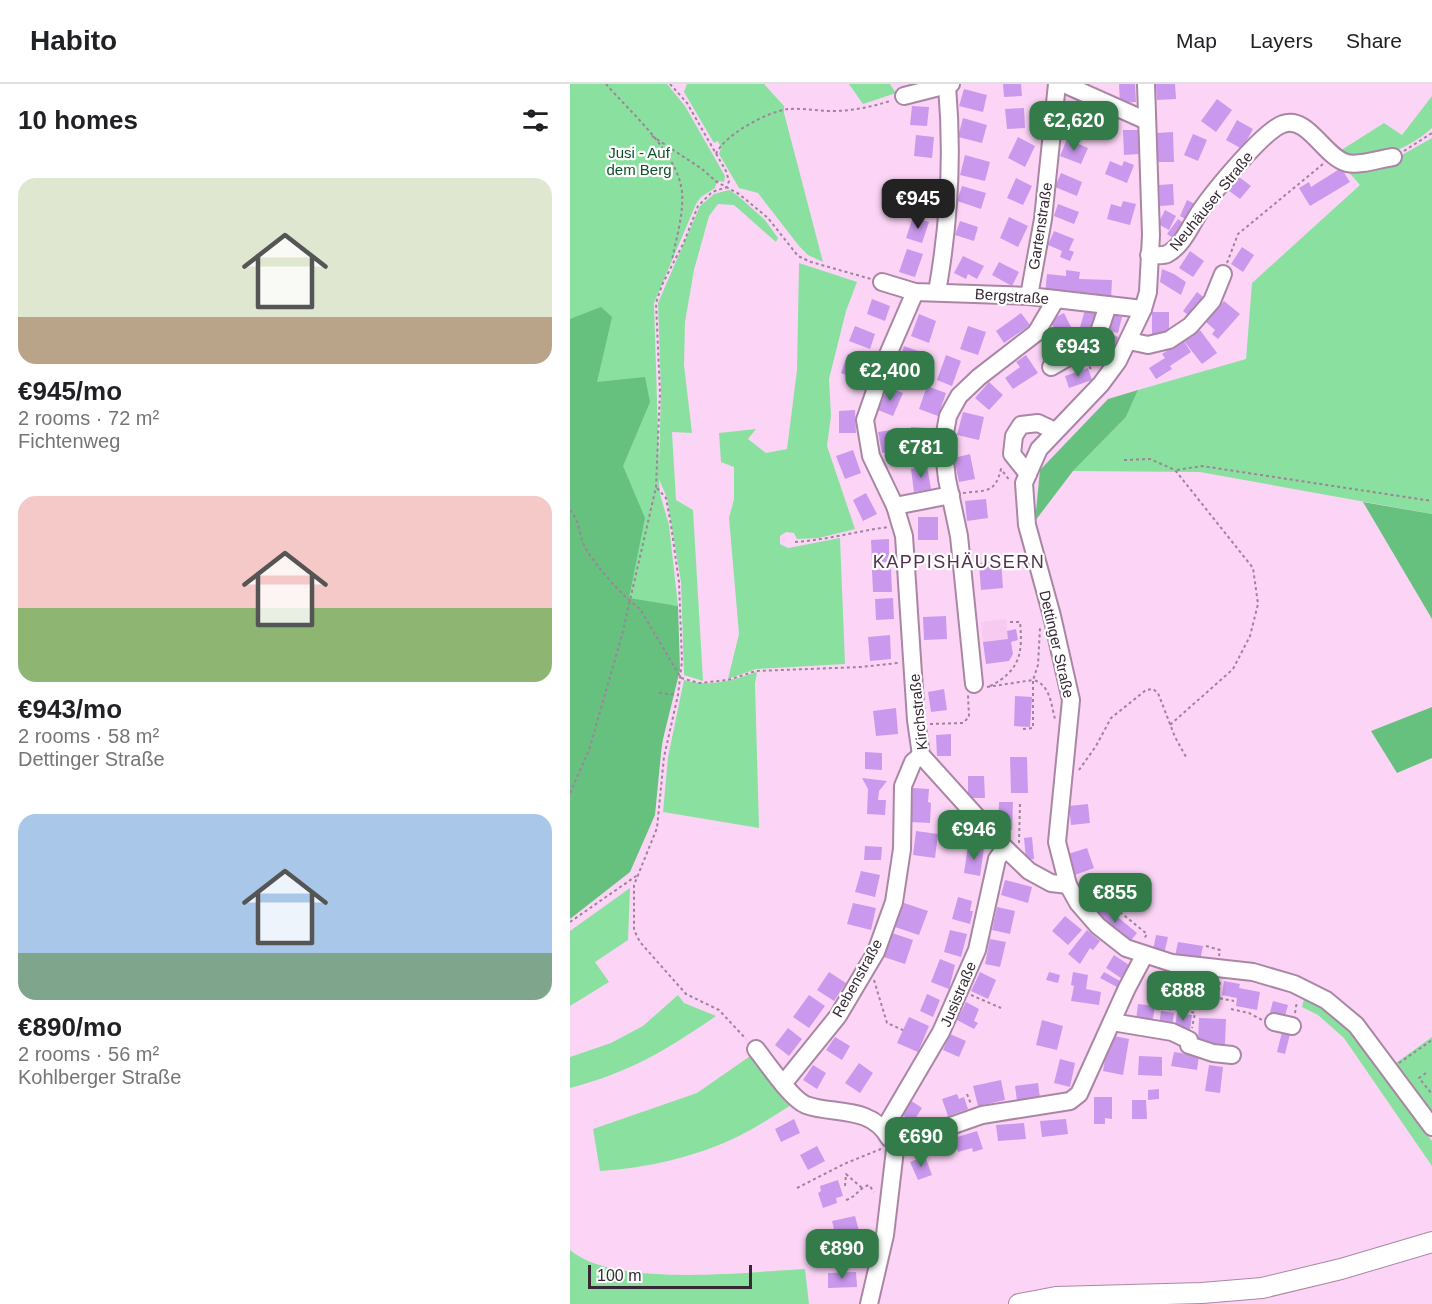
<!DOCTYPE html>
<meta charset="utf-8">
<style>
:root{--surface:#fff;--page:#f6f6f6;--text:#202124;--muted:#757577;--line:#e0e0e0;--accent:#337c49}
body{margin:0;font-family:Arial,sans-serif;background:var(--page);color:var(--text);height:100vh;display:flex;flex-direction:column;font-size:22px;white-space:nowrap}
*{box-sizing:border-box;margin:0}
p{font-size:20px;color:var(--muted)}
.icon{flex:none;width:33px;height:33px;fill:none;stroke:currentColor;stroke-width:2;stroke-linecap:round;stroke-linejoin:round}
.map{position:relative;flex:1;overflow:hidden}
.panel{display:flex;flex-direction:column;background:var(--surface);width:570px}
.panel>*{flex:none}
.scale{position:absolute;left:18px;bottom:15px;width:164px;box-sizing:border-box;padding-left:6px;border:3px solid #362834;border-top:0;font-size:16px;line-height:21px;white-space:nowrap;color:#362834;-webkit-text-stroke:4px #fff;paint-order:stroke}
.price{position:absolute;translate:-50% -51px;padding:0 14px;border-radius:12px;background:var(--accent);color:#fff;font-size:20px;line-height:39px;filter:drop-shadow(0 2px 3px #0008)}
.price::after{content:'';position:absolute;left:50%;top:36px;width:18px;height:14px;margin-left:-9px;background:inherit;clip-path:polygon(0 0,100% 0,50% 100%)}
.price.on{background:#222;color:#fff}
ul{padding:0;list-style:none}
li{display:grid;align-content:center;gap:12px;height:318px;padding:0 18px}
li span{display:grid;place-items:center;height:186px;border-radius:18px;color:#555}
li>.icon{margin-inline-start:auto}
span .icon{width:108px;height:108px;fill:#fffc;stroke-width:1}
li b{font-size:26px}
h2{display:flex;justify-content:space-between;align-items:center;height:72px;padding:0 18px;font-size:26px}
header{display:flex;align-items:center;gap:36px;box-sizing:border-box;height:84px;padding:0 30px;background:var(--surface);border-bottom:2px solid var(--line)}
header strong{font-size:28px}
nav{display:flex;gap:33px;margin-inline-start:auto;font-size:21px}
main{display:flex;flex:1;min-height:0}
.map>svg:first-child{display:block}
</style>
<header>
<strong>Habito</strong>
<nav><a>Map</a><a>Layers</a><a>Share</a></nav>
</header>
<main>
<section class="panel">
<h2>10 homes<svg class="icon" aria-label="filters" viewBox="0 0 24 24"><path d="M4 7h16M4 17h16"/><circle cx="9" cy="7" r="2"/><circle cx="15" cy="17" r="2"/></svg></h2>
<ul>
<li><span style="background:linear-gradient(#dfe7d0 75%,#b9a48a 0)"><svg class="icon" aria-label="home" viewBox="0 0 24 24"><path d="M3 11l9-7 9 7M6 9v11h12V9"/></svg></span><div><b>€945/mo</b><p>2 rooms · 72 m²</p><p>Fichtenweg</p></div></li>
<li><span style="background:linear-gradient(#f6c9c9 60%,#8fb573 0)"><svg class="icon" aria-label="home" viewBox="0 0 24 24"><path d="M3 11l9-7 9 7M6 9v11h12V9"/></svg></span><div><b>€943/mo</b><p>2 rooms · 58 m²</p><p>Dettinger Straße</p></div></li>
<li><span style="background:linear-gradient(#a9c7e8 75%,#7fa58c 0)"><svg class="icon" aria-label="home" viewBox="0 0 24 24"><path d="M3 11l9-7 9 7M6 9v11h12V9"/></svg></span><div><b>€890/mo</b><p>2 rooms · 56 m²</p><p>Kohlberger Straße</p></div></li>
</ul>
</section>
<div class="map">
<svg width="862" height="1220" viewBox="0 0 862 1220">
<rect width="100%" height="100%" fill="#fcd5f6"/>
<polygon fill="#f7caf1" points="436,535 438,555 413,558 411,538"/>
<g fill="#8ae09f">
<polygon points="0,0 97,0 115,22 155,92 154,98 150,97 146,100 145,104 131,113 126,120 84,219 89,380 91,308 88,219 130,122 144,110 159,106 167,111 195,136 208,154 206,158 164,121 148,120 139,132 124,186 115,238 114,281 122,349 102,348 106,416 123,426 133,597 114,591 111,498 97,414 89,395 90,410 99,441 108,522 102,521 107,570 83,717 0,831"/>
<polygon points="117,0 194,0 214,22 214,29 253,178 238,171 229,162 188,109 169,104 149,70 151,64 148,57 144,59 114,8"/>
<polygon points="279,0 320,0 326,9 293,20"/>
<path d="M862,12v32c-17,15 -41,28 -64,29 -10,1 -22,-2 -33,-3l49,-31 18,12z"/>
<polygon points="862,54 862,430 630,388 503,387 556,333 568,306 676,275 682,199 790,101 775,84 823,76"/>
<polygon points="229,179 287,198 276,227 259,295 261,332 257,362 285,445 249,454 227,455 224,449 216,448 210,452 210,460 218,464 270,454 275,580 186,585 158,595 169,550 159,434 164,415 164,383 151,378 149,349 186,345 178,355 196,369 217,365 227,286"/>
<path d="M187,588l-2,12 4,144 -96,-16 5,-55 16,-77c26,8 48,0 73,-8z"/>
<polygon points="60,804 58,856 25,878 39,898 0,922 0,847"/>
<path d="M108,911l6,8 32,13c-51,35 -86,56 -146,72v-31l41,-14 32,-17z"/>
<polygon points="734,915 752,924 779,947 862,1057 862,1082 774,954 748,931 732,923"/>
<polygon points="862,953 862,1026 859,1028 826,979"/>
<path d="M183,970l38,51c-17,11 -34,22 -52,31 -43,21 -92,32 -139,35l-7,-42 104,-36z"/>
<path d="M0,1166c44,38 177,22 235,19l4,35h-239z"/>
</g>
<g fill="#66c17e">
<polygon points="31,223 42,233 27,298 75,293 80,318 53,382 75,434 59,514 108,522 110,586 92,659 85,731 60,788 0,835 0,235"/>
<polygon points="568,306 556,333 503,387 465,437 470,386 538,315"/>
<polygon points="793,418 862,430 862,535"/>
<polygon points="862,623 862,674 827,689 801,647"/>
</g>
<g fill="#ca98ed">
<polygon points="433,0 451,0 452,12 434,13"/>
<polygon points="549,0 565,0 566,18 550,19"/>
<polygon points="586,0 605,0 606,15 587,16"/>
<polygon points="394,5 417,11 413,28 389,22"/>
<polygon points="647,15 662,26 646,48 631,37"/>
<polygon points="500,18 520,26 514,42 494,34"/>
<polygon points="342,22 359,23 357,42 340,41"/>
<polygon points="454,24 455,44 437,45 435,25"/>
<polygon points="393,34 417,41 412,59 388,53"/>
<polygon points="667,36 683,45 672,65 656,56"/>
<polygon points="553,46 568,46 569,70 554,71"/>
<polygon points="603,48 604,78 588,78 587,49"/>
<polygon points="623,50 637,56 628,77 614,71"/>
<polygon points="346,51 364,53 362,74 344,72"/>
<polygon points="448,53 465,62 455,83 438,74"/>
<polygon points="497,55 518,64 511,80 490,72"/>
<polygon points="395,71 420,78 415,97 390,91"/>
<polygon points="540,77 552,82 554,77 564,81 557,99 535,90"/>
<polygon points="771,84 780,98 740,122 729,104 739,98 741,103"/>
<polygon points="491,89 512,98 507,112 485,103"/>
<polygon points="669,93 681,102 670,115 658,106"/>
<polygon points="446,94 462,102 453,121 437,114"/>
<polygon points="603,100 604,121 590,122 589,101"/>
<polygon points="348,101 363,106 358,124 342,120"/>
<polygon points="392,102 416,109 411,125 387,117"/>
<polygon points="617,116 627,121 619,137 610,132"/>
<polygon points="553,117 566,120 560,141 537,135 541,120 551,123"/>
<polygon points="488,120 509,128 504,140 484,132"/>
<polygon points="595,126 606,132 599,146 588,140"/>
<polygon points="343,133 359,138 352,159 336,154"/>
<polygon points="439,133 458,142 448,163 430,154"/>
<polygon points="608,135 617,141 606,156 597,150"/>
<polygon points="390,137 408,143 404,157 385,151"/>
<polygon points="484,147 504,155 499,166 504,168 500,177 490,173 492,167 478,161"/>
<polygon points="672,163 684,171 673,188 661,180"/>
<polygon points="337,165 353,170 345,193 329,188"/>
<polygon points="620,167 634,177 623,193 609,184"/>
<polygon points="393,172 414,182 407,195 398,190 396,195 384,189"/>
<polygon points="429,178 449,188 442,202 422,191"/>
<polygon points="592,185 604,190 616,198 611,211 590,198"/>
<polygon points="496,186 510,188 509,195 542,196 541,216 475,210 477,190 496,192"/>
<polygon points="627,208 637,216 623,235 613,227"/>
<polygon points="302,215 320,222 315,237 297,230"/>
<polygon points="654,217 670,230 648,255 642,250 645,246 636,238"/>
<polygon points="515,226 531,231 524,255 508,250"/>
<rect x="582" y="228" width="17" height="25"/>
<polygon points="451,229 460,241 434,259 426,247"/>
<polygon points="494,229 502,245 488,252 480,236"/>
<polygon points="349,230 366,237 359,259 341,252"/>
<polygon points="540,230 552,233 548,249 536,246"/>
<polygon points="285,242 305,250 300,265 279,257"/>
<polygon points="398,242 416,248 408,271 390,265"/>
<polygon points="630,246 647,269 632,280 614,257"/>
<polygon points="537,248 548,253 543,267 531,262"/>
<polygon points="491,255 500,267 480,281 472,268"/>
<polygon points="613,256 621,268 600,282 602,285 586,295 579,284 595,274 592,270"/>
<polygon points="334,262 348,267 340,289 326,283"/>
<polygon points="278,270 292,276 285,295 271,289"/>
<polygon points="376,271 391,277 382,302 367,296"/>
<polygon points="456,271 468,289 443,305 435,294 450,283 446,278"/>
<polygon points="518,284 522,296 499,304 495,292"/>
<polygon points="419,298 433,311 419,326 405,314"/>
<polygon points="357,302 376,309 368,332 349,325"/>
<polygon points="318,303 333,309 323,332 308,326"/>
<polygon points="285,326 286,349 269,349 269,327"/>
<polygon points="393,328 414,333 409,356 387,351"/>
<polygon points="341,343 358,344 357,368 341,367"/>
<polygon points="328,345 331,366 312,369 308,348"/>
<polygon points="283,366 291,389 275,395 266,372"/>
<polygon points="400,370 405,395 389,398 384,374"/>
<polygon points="357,382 361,405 344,408 341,385"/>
<polygon points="296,409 307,430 293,437 283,416"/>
<polygon points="416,415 418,434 397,437 395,417"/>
<rect x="348" y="433" width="20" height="23"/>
<polygon points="319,455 319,478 302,478 301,456"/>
<polygon points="431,477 433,504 411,506 409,479"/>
<polygon points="321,485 322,508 303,508 302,486"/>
<polygon points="323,514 324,535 306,536 305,515"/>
<polygon points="376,532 377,555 354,556 353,533"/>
<polygon points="446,545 448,556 441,558 443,570 439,577 416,580 413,558 438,555 437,547"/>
<polygon points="320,551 321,575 300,577 298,553"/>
<polygon points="374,605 377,626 361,628 358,608"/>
<polygon points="445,612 462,613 460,643 444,642"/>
<polygon points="326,624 328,650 306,652 303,627"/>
<polygon points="381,650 381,672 367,672 366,651"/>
<polygon points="295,668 312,669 312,686 295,685"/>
<polygon points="440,673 457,673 458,709 441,709"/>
<polygon points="398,692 414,692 415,714 398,714"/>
<polygon points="292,694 317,697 309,707 308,716 316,716 315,731 297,730 298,705"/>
<polygon points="343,704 359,705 358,718 361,719 360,739 341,738"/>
<polygon points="429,718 443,718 442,746 428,745"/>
<polygon points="518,720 520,739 501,741 499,722"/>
<polygon points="346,747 368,750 365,774 343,771"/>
<polygon points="462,753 464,775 456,776 454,754"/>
<polygon points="295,762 312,763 311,776 294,776"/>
<polygon points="398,762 414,764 410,792 394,789"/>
<polygon points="517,764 524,784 505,791 498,770"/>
<polygon points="291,787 310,791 305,813 285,808"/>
<polygon points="435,796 462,803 458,819 431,811"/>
<polygon points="523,797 536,806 527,817 515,807"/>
<polygon points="388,813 402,817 400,827 403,827 400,840 382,835"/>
<polygon points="283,819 306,824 301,846 277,840"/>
<polygon points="334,819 358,827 349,851 325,843"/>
<polygon points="532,820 567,849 558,860 523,831"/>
<polygon points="427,823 445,827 440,850 422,846"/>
<polygon points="495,832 512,846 498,861 482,847"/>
<polygon points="380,846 397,850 391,873 374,868"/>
<polygon points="517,846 530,857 523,866 520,864 510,880 498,870"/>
<polygon points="322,849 343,856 335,880 314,873"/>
<polygon points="586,851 598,853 594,870 583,867"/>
<polygon points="420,855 436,858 430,883 415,880"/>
<polygon points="608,858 633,862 630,876 605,872"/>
<polygon points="544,871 559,881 551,894 536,884"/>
<polygon points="370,875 385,881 379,905 361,898"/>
<polygon points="259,888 276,899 264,917 247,906"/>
<polygon points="410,888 426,896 418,915 401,907"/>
<polygon points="479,888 490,891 488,899 476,896"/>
<polygon points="503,888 518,891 516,905 531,908 529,921 501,917 504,902 501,901"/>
<polygon points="534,888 550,897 547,903 530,894"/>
<polygon points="592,890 607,893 601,927 587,923"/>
<polygon points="654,897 670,900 669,904 690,908 687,926 666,922 667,914 652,911"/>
<polygon points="619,898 645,901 643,921 609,917 611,903 618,904"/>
<polygon points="357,910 370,916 363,933 350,927"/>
<polygon points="239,911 255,922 239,944 223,933"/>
<polygon points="703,917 718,921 714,936 699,932"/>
<polygon points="396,918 409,925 404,937 408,939 404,945 387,936"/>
<polygon points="568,920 585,922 582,940 566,937"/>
<polygon points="591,927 604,929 602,943 589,941"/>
<polygon points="607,929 622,931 620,946 605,944"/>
<polygon points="339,933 359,942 348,968 327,959"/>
<polygon points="629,934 656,935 655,960 628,960"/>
<polygon points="472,936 493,942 487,966 466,961"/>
<polygon points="218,944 232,955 219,972 205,961"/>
<polygon points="712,948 720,950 715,970 707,968"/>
<polygon points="380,950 396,957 389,973 373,966"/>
<polygon points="539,951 559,955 553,991 533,987"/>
<polygon points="265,953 280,962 272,976 256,966"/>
<polygon points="604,968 629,972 627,986 601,982"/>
<polygon points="569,972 592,973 592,992 568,991"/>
<polygon points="490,975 505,979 500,1003 484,999"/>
<polygon points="289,979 303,989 290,1009 275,999"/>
<polygon points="243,981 256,989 247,1005 233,996"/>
<polygon points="639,981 653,983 650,1009 635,1007"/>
<polygon points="431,996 435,1016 408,1022 403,1002"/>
<polygon points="468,999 470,1014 447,1017 445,1002"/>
<polygon points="589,1005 589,1015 578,1016 578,1006"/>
<polygon points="387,1010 389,1015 394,1013 398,1025 378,1032 372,1015"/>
<polygon points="524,1013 542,1013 542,1035 535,1034 535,1040 524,1040"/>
<polygon points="340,1016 352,1024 343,1038 331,1030"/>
<polygon points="562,1016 576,1016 577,1035 562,1035"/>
<polygon points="224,1035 230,1049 211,1058 205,1045"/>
<polygon points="496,1035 498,1050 472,1053 470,1037"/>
<polygon points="454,1039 456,1055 428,1057 426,1041"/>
<polygon points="407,1047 413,1065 403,1068 402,1064 388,1068 384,1054"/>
<polygon points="247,1062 255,1077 238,1086 230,1071"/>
<polygon points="355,1072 362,1091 348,1096 340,1078"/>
<polygon points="268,1096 273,1112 266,1114 267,1119 253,1124 248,1109 251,1107 250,1102"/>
<polygon points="285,1132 289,1147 266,1153 262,1137"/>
<rect x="275" y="1163" width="19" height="13"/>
<polygon points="286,1188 287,1203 258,1204 258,1189"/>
</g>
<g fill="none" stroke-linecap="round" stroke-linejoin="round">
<defs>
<g id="minor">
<polyline points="494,0 577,37"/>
<polyline points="576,0 581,151 578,208 573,225 548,277 531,300 469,365 454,399 457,441 482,532 501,616 487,758 498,801 508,819 528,842 556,864 602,879 683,888 724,900 756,916 786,941 862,1043"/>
<polyline points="334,12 381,0"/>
<path d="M579,171c6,0 14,1 18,-1 16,-8 24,-30 34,-44 13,-19 63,-80 82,-86 25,-9 41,33 64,39 13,3 32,-4 46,-6"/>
<polyline points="312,198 345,208 459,212 573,225"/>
<polyline points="345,208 316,275 295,336 301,372 325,422 334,452 346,636 351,671 435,764 459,787 481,799 498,801"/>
<path d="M367,208c12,-67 16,-138 10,-206"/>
<polyline points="459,212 473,135 487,0"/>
<polyline points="559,257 578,261 599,256 620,242 642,217 653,190"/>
<polyline points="481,283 526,257 538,221"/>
<polyline points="458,390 442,370 444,352 451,341 468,339 485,347"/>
<polyline points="325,422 381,411"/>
<polyline points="404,600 389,452 377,395 373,360 378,332 389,312 409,293 466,249 486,215"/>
<polyline points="542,938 602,948 619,956 619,961 643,969 662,971"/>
<polyline points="704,938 722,942"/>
<path d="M186,965c11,14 35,50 50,56 26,10 65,0 83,33"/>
<polyline points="213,1000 268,932 306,868 324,818 332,765 333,702 343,678 351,671"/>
<polyline points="314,1045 371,948 407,866 427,775 435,764"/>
<polyline points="299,1220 315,1151 325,1066 335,1058 412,1031 500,1017 509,1010 557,904 574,872"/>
</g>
<polyline id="major" points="449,1220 486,1213 632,1209 692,1204 771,1185 862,1158"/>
</defs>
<use href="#minor" stroke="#aa86a5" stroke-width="20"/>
<use href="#major" stroke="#aa86a5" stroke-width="22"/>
<g stroke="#9e839a" stroke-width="2" stroke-dasharray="3 3" stroke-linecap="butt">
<path d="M36,0c25,29 72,69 76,108 2,21 -6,47 -10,68"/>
<polyline points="100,0 117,19 156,87 159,97 157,103"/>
<polyline points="82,52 132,85 147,98 169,110 198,134 228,172 241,178 301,195"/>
<polyline points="834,67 862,49"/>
<path d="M146,70c8,-19 52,-43 73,-45 14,-1 28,2 42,2 21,0 40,-4 59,-10"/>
<polyline points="657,179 668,150 753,80"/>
<polyline points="517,277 522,288"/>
<polyline points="554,376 580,375 605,386 683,484 688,520 680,552 663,585 600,641"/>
<polyline points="607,386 632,382 862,417"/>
<polyline points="87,404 96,414 101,441 109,498 112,577 108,611 94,673 87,744 64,801 64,846 70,858 116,910 149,926 176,955"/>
<path d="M393,409c23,-3 32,1 38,-24l9,12"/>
<path d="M0,426c11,12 8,26 16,39 10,17 38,49 54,60l41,69 18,5 29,-3 28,-9 105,-4 37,-4"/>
<path d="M225,458c32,-2 62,-11 94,-15"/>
<path d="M420,602c30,-15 33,-33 30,-64h-10"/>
<polyline points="417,603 463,596 468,581 470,544"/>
<polyline points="89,609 108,611"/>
<polyline points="360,640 393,639 399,633 398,611"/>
<path d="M453,645l10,-1v-48c17,4 18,24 22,39"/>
<polyline points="509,686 526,662 541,634 576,606 583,605 588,609 605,653 616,673"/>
<polyline points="0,709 19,666 52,551 86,403 90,308 86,219 92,201 114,158 128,122 142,108 157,103"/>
<polyline points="449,759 450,718"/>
<polyline points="550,828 577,850 574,855"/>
<polyline points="0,838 69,790"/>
<polyline points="636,862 650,866 649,872"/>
<polyline points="304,896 317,939 333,946"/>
<polyline points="650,898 648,914 664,917"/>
<polyline points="612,899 605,923 625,929 622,944"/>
<polyline points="401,911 431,924"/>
<polyline points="661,925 679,929 692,936"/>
<polyline points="725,929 727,917"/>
<polyline points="829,979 862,956"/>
<polyline points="856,989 849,994 862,1010"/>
<polyline points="397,1010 401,1020"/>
<polyline points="275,1102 276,1090 292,1104"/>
<polyline points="227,1104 274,1080 311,1065"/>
<path d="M276,1116c10,-3 13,-12 23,-15l5,7"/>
</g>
<use href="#minor" stroke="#fff" stroke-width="16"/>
<use href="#major" stroke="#fff" stroke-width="20"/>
</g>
<g text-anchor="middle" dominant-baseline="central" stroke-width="4.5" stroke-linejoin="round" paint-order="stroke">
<g font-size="15" fill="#0d5126" stroke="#fff">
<text x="69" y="68">Jusi - Auf<tspan x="69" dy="17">dem Berg</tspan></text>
</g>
<g font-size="15" fill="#362834" stroke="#fff">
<text transform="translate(641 117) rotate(-51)">Neuhäuser Straße</text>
<text transform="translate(470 142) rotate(-81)">Gartenstraße</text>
<text transform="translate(442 212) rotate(4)">Bergstraße</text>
<text transform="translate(487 560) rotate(77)">Dettinger Straße</text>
<text transform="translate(348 628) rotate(-96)">Kirchstraße</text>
<text transform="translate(287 894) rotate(-61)">Rebenstraße</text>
<text transform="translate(388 910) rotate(-67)">Jusistraße</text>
</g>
<g font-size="18" letter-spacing="1.5" fill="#50314c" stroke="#fff">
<text x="389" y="478">KAPPISHÄUSERN</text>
</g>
</g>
</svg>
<div class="scale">100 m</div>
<b class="price" style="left:504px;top:68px">€2,620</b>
<b class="price on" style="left:348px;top:146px">€945</b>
<b class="price" style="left:508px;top:294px">€943</b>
<b class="price" style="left:320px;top:318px">€2,400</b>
<b class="price" style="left:351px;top:395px">€781</b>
<b class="price" style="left:404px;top:777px">€946</b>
<b class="price" style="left:545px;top:840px">€855</b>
<b class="price" style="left:613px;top:938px">€888</b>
<b class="price" style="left:351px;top:1084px">€690</b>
<b class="price" style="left:272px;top:1196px">€890</b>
</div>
</main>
